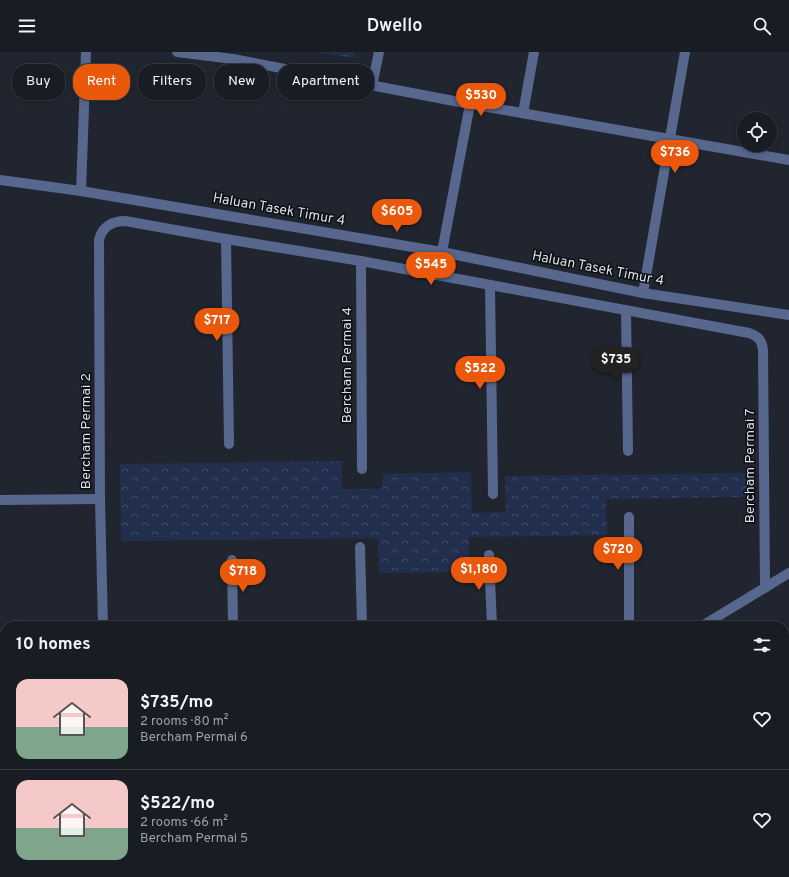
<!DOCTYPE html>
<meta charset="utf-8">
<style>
:root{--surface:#181c23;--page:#21252b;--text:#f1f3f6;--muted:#9fa1a6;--line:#363a41;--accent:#ea580c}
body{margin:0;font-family:Overpass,sans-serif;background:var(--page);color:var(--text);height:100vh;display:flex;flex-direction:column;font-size:15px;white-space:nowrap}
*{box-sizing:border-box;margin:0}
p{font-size:13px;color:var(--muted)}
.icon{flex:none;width:22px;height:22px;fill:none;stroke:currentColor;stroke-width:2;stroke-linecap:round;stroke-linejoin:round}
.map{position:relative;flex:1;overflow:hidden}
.drawer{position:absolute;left:0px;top:569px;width:789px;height:256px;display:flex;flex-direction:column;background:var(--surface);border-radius:16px 16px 0 0;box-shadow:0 2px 6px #0003,0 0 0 1px var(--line)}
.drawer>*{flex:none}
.guide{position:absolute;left:12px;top:12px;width:400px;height:36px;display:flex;gap:8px}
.controls{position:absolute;left:737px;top:60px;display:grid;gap:8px}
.controls a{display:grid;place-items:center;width:40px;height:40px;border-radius:50%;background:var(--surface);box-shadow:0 2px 6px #0003,0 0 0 1px var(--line);font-size:20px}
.price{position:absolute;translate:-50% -34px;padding:0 9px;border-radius:14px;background:var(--accent);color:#fff;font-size:13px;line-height:26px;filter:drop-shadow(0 1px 2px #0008)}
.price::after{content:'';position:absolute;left:50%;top:24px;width:12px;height:9px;margin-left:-6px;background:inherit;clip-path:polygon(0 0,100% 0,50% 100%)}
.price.current{background:#222;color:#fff}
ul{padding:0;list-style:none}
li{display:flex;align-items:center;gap:12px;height:100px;padding:0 16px}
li+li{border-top:1px solid var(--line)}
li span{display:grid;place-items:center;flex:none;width:112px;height:80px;border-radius:12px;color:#555}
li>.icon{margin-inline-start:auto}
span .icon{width:48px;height:48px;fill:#fffc;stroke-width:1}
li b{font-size:17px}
h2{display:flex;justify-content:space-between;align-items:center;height:48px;padding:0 16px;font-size:17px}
.chip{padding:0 14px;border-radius:16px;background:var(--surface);box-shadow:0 2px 6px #0003,0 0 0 1px var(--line);font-size:14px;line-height:36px}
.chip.current{background:var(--accent);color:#fff}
header{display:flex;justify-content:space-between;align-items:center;height:52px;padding:0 16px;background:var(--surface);font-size:18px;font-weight:600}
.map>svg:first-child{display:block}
</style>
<header><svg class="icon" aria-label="menu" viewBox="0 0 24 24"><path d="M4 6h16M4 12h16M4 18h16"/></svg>Dwello<svg class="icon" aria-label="search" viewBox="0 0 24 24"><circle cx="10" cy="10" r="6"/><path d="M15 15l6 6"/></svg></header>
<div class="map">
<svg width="789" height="825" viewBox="0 0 789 825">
<defs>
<pattern id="park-crowns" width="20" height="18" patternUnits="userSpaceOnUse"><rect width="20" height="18" fill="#212e4e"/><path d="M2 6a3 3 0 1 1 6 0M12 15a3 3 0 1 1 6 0" fill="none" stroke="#414c68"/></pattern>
</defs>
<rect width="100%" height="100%" fill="#20252f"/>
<g fill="url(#park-crowns)">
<polygon points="316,0 355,0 354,6"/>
<polygon points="342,409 342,437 382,437 382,422 471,420 472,461 506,460 505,424 747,421 747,445 606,447 607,483 469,485 469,520 379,521 378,486 121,489 120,412"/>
</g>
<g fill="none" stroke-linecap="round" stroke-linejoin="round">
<polyline stroke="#7a7e87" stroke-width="2.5" stroke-dasharray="4 2" stroke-linecap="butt" points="235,820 235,825"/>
<g stroke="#57678e" stroke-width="10">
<polyline points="177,0 233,7 470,52 789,108"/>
<polyline points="372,34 379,0"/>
<polyline points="523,61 534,0"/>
<polyline points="0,128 81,139 442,200 643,241 789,263"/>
<polyline points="81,139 86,0"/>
<polyline points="226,187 229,392"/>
<polyline points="442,200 470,52"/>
<polyline points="361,209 362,417"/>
<polyline points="490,233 493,442"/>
<polyline points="643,241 685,0"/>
<polyline points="626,259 628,399"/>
<polyline points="0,448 100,447"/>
<polyline points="629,465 629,574"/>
<polyline points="360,495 362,574"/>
<polyline points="489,503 492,574"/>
<polyline points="232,508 233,574"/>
<path d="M103,574l-3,-127 -1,-259c3,-13 13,-19 26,-19l101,18 135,22 388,72c9,3 13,7 14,17l2,238"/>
<polyline points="702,574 789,521"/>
<polyline points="0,716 5,716"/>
<polyline points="0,737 5,737"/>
<polyline points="784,749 789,749"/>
<polyline points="110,820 110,825"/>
<polyline points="697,820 697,825"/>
</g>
</g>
<g text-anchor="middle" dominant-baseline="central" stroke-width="3" stroke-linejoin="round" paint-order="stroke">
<g font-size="14" fill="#dbdfe6" stroke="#0c0e12">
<text transform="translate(279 158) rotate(10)">Haluan Tasek Timur 4</text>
<text transform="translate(598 217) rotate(11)">Haluan Tasek Timur 4</text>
<text transform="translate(347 313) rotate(-90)">Bercham Permai 4</text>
<text transform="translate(86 379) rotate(-90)">Bercham Permai 2</text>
<text transform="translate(750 414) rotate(-90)">Bercham Permai 7</text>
</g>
</g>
</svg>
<div class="controls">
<a><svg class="icon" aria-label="locate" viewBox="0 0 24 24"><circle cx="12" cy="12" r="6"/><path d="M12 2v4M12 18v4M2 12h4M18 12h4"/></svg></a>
</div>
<b class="price" style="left:481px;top:65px">$530</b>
<b class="price" style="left:675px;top:122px">$736</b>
<b class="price" style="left:397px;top:181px">$605</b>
<b class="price" style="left:431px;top:234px">$545</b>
<b class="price" style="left:217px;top:290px">$717</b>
<b class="price current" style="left:616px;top:329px">$735</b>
<b class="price" style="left:480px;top:338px">$522</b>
<b class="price" style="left:618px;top:519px">$720</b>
<b class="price" style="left:479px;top:539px">$1,180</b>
<b class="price" style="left:243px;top:541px">$718</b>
<div class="guide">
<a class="chip">Buy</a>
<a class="chip current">Rent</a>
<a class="chip">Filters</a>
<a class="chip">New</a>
<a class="chip">Apartment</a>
</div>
<section class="drawer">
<h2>10 homes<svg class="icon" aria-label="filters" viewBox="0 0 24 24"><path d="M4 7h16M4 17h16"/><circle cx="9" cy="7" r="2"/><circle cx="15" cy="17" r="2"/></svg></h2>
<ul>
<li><span style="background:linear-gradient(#f6c9c9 60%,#7fa58c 0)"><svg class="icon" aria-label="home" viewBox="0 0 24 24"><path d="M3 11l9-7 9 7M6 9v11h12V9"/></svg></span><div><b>$735/mo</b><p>2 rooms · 80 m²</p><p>Bercham Permai 6</p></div><svg class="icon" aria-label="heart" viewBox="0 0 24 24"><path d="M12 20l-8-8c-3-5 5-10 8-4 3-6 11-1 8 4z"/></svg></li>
<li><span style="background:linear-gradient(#f6c9c9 60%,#7fa58c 0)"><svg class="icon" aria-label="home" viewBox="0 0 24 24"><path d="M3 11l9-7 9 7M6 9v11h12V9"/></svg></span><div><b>$522/mo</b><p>2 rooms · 66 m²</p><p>Bercham Permai 5</p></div><svg class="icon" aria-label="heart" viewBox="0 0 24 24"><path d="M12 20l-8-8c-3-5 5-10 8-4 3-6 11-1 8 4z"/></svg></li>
</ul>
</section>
</div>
